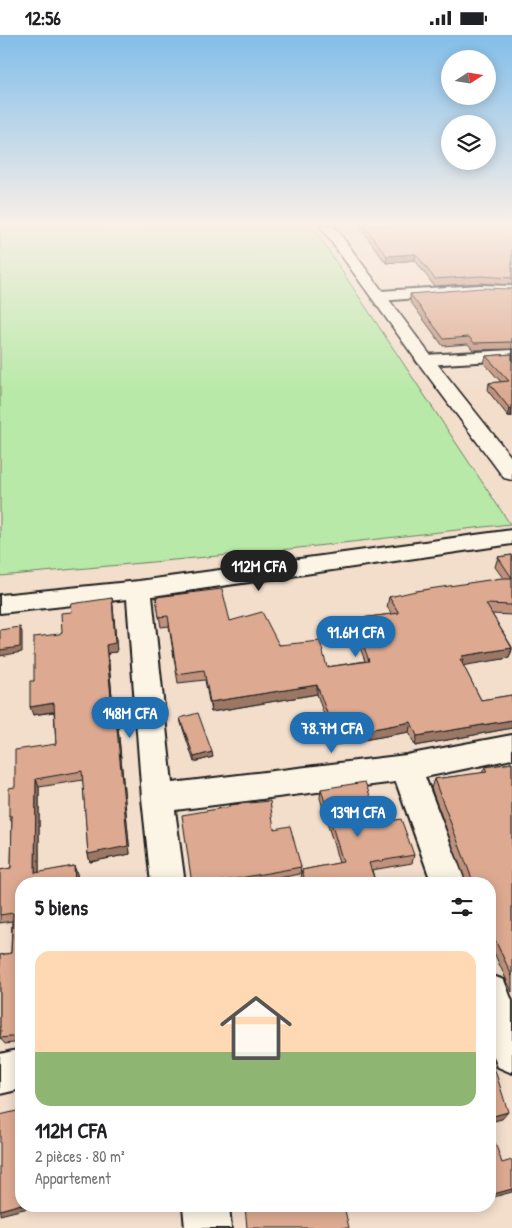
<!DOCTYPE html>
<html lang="fr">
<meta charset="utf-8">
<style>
:root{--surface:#fff;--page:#f6f6f6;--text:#202124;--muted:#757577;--accent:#1f6fb2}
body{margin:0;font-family:"Patrick Hand",sans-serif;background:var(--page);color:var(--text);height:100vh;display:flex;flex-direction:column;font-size:19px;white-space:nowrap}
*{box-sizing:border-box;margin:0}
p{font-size:16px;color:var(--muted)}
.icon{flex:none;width:28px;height:28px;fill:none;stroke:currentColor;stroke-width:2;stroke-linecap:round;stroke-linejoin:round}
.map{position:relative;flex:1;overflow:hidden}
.panel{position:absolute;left:15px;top:842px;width:481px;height:335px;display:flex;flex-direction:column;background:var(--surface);border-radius:20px;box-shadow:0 2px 12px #0003}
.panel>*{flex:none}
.needle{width:32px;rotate:78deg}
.fabs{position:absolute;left:441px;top:15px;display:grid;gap:10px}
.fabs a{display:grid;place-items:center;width:55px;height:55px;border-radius:50%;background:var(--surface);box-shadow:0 2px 12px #0003;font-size:25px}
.price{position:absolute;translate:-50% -42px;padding:0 11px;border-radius:18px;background:var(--accent);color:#fff;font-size:16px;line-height:32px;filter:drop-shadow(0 1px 2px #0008)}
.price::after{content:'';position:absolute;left:50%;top:30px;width:15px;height:11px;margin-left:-8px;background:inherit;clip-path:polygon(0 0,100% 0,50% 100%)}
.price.selected{background:#222;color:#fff}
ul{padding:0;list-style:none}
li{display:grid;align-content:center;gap:10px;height:265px;padding:0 20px}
li span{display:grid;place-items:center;height:155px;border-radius:15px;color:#555}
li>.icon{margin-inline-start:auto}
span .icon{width:90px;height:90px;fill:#fffc;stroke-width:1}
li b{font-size:21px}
h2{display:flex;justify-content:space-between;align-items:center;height:60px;padding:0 20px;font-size:21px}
.status{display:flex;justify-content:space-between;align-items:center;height:35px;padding:0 25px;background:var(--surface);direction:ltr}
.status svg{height:14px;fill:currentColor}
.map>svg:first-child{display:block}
</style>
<div class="status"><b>12:56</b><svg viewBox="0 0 49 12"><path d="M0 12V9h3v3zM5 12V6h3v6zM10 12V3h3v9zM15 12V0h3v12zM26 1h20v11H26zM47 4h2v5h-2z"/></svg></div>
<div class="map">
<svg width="512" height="1193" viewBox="0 0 512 1193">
<rect width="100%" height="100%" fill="#f3decc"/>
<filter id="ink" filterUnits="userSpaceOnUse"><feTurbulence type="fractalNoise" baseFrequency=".02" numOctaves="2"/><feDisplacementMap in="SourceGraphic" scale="10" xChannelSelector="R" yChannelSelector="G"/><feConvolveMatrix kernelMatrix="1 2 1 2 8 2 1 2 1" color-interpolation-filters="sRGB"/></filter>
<g filter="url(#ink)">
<polygon fill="#b8e9a8" stroke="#6a8262" points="0,191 312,191 510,489 272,516 0,541"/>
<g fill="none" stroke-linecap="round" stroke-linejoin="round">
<defs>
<g id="minor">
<polygon points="480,250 512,251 512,259 480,258 380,266 375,264 372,261 375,258 380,256"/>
<polygon points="512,315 512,325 425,330 419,329 416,325 419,321 425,320"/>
<polygon points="512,495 512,509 152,561 172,748 406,720 512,700 512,724 425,742 466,849 432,849 396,747 175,775 185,849 151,849 142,763 127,564 0,578 0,560 139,546"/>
<polygon points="490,940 504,945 512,966 512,1038 498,1032 490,1013"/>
<polygon points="21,1014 21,1054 0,1059 0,1019"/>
<polygon points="183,1171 229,1171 231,1193 185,1193"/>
</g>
<polygon id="tertiary" points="320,191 334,191 431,321 512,423 512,445 504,443 419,329"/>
</defs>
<use href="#minor" stroke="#1c1c1c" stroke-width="4"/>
<use href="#tertiary" stroke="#1c1c1c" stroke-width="3"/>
<use href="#minor" fill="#fcf5e5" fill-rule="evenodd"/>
<use href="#tertiary" fill="#fcf5e5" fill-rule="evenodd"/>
</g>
<g fill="#be927d" stroke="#1c1c1c">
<polygon points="359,191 512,191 512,250 480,248 434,251 415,225 386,228"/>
<polygon points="512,254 512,314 473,315 468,309 443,311 410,266 410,259"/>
<polygon points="512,319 512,382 511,381 508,381 488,356 489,348 501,347 484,328 486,321"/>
<polygon points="512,520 512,580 492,579 512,612 512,615 509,623 463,630 481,665 512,660 512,693 415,711 409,697 334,710 317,659 211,677 205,645 178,648 169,591 161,592 156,562 230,586 327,632 365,626 353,593 354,584 392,579 387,572 389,562 503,543 495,532 498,522"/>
<polygon points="112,563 113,572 117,617 108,618 112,662 114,670 118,692 130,819 90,827 88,819 83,745 39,752 39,838 74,831 77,839 78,849 21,849 21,1007 5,1009 0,1003 0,920 11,918 12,886 0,888 0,835 11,833 12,788 9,781 15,752 56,709 54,677 33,680 34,646 59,599 62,597 72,577"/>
<polygon points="180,683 213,722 194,727 181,688"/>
<polygon points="512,728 512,957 490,909 490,849 467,849 431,753 434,744 482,738 485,732"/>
<polygon points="321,754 380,788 414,820 412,828 372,835 376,849 303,849 301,844 302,835 339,828 320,763"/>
<polygon points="274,794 301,832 300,839 248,849 192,849"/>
<polygon points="444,1171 457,1171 445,1175"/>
</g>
<g fill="#9b7766" stroke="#1c1c1c">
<polygon points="416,219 415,225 386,228 387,221"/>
<polygon points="512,373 511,381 508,381 510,374"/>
<polygon points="112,563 113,572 117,617 108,618 113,671 111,662 106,610"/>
<polygon points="20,592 22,597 22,617 0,621 0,615"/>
<polygon points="512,613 509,623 461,631 463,624 462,621"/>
<polygon points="317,650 317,659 211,677 210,667"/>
<polygon points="113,662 118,692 130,819 90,827 88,819"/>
<polygon points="54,668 57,676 33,680 30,672"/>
<polygon points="512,685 512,693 415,711 417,701"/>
<polygon points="411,687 409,697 334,710 335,701"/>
<polygon points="212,717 213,722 194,727 194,722"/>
<polygon points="36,744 39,752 39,846 35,838"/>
<polygon points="74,831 77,839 78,849 75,849"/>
<polygon points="508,1077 502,1084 490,1087 490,1082"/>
<polygon points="512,1154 512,1157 490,1163 490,1160"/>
<polygon points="21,1169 21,1171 36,1171 0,1180 0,1175"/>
<polygon points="449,1171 457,1171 445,1175"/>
</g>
<g fill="#ddaa91" stroke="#1c1c1c">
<polygon points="364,191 512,191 512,243 481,241 435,244 416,219 387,221"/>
<polygon points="481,253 512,254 512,307 474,308 469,302 444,304 410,259"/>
<polygon points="512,319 512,373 510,374 489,348 509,346 486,321"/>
<polygon points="512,520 512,543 498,522"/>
<polygon points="502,543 512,543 512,570 486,569 512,613 462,621 463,624 460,624 481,665 512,660 512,685 417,701 411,687 335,701 317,650 210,667 204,635 177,639 168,581 159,582 156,562 222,554 230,586 262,577 279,610 320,606 327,632 369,626 354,584 399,578 389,562 416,556"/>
<polygon points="112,563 115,608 106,610 111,662 113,662 116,683 128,811 88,819 82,736 36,744 35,838 74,831 75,849 21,849 21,1001 0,1003 1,995 0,995 0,920 11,918 13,878 0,880 0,835 11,833 12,781 9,781 9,753 15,752 15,715 56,709 54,668 30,672 30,646 34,646 34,602 59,599 62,597 61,578 72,577 71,569"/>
<polygon points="20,592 20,612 0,615 0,595"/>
<polygon points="198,678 212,717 194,722 180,683"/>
<polygon points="512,728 512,941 496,907 490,891 490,849 474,849 434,744 487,737 485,732"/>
<polygon points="365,747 380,788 401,784 414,820 369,828 376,849 306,849 302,835 343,827 321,754"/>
<polygon points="270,766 274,794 290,791 301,832 207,849 192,849 182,780 229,772 229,770"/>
<polygon points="490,1019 508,1077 490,1082"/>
<polygon points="21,1075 21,1169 0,1175 0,1080"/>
<polygon points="490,1093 502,1128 512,1125 512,1154 490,1160"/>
<polygon points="245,1171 344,1171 349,1193 247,1193"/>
</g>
</g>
<linearGradient id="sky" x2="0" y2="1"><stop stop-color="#82beea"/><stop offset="0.53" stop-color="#faf0e8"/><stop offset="1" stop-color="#faf0e8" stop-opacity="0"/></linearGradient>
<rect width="512" height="358" fill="url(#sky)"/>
</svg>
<div class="fabs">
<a><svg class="needle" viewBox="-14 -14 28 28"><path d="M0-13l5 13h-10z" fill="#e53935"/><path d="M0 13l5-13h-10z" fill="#757577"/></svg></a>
<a><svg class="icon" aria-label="layers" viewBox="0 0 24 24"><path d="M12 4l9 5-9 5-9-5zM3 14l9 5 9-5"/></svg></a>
</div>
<b class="price selected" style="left:259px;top:557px">112M CFA</b>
<b class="price" style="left:356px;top:623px">91.6M CFA</b>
<b class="price" style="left:130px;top:704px">148M CFA</b>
<b class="price" style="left:332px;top:719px">78.7M CFA</b>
<b class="price" style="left:358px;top:803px">139M CFA</b>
<section class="panel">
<h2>5 biens<svg class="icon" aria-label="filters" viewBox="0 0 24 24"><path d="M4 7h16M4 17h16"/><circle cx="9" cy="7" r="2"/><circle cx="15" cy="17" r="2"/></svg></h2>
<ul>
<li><span style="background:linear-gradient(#ffd9b3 65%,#8fb573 0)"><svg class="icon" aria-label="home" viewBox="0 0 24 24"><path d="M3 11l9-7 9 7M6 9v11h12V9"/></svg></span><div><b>112M CFA</b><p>2 pièces · 80 m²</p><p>Appartement</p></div></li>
</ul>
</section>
</div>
